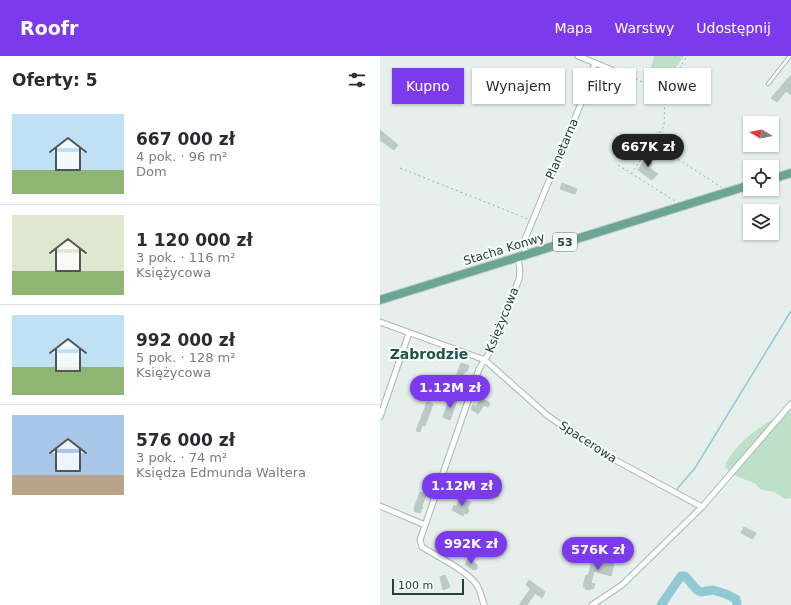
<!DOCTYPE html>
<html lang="pl">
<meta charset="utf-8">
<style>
:root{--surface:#fff;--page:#f2f2f3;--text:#2b2b33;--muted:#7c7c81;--line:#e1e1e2;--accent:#7c3aed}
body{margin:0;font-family:"DejaVu Sans",sans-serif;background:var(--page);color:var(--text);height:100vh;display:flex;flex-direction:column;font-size:15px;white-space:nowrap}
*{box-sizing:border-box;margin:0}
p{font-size:13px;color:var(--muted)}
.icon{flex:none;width:22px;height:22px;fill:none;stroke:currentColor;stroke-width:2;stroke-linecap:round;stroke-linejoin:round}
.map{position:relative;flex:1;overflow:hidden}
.details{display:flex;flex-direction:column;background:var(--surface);width:380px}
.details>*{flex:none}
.top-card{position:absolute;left:12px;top:12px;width:339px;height:36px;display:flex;gap:8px}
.needle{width:26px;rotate:280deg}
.tools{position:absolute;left:363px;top:60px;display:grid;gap:8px}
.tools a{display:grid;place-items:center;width:36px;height:36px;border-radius:0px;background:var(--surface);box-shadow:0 1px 3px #0004;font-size:20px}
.scale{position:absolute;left:12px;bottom:10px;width:72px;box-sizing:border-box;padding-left:4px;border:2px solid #24423a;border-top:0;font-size:11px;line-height:14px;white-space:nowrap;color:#24423a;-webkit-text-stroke:3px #f7fbf9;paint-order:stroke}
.price{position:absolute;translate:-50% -34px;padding:0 9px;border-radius:14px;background:var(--accent);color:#fff;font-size:13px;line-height:26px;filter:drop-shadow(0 1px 2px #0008)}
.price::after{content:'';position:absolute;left:50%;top:24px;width:12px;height:9px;margin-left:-6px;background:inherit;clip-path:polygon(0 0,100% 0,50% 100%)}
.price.selected{background:#222;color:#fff}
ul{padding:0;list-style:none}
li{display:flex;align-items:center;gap:12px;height:100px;padding:0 12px}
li+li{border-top:1px solid var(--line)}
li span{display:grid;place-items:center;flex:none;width:112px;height:80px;border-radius:0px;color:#555}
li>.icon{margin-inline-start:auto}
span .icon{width:48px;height:48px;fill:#fffc;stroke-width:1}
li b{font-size:17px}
h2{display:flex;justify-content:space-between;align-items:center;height:48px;padding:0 12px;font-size:17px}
.pill{padding:0 14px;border-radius:0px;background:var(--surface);box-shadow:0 1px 3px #0004;font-size:14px;line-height:36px}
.pill.selected{background:var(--accent);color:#fff}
header{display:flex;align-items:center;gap:24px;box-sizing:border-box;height:56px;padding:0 20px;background:var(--accent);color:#fff}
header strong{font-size:19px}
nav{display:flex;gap:22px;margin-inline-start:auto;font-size:14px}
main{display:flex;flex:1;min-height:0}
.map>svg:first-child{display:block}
</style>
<header>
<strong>Roofr</strong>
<nav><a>Mapa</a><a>Warstwy</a><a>Udostępnij</a></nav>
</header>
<main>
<section class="details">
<h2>Oferty: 5<svg class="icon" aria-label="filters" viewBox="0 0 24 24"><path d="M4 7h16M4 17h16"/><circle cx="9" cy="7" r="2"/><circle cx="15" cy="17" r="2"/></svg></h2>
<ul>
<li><span style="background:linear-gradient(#bfe0f5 70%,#8fb573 0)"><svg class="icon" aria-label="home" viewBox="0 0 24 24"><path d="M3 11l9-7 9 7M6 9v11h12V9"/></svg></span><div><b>667 000 zł</b><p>4 pok. · 96 m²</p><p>Dom</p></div></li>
<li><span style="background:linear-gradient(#dfe7d0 70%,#8fb573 0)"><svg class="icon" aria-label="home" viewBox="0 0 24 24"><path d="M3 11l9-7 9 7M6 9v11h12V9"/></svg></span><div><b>1 120 000 zł</b><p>3 pok. · 116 m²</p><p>Księżycowa</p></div></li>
<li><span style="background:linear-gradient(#bfe0f5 65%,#8fb573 0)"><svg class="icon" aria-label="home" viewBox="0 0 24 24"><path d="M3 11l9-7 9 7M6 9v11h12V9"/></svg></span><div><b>992 000 zł</b><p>5 pok. · 128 m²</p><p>Księżycowa</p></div></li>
<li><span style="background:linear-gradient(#a9c7e8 75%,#b9a48a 0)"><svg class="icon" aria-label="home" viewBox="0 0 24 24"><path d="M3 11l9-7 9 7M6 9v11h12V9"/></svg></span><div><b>576 000 zł</b><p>3 pok. · 74 m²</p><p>Księdza Edmunda Waltera</p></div></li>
</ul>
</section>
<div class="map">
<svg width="411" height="549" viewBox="0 0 411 549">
<rect width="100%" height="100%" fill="#e6efeb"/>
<g fill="#bfe0c8">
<polygon points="274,0 304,0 289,21 270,27 266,26 265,23 273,6"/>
<path d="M411,354v88l-6,1 -11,-7 -14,-3 -4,-5 -20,-8 -11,-9c5,-18 32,-39 48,-48l8,1z"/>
</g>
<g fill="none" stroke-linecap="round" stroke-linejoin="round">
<polyline stroke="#8ec9d4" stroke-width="1.5" points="297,433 315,412 411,255"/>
<polyline stroke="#8ec9d4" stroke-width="9" points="281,549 301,520 305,520 317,534 321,536 333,534 346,538 356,543 357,549"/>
</g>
<g fill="#bbcac4" stroke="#b8c9c2">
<polygon points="411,19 411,39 406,35 397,46 391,42"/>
<polygon points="0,74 18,89 14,94 0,84"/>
<polygon points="269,97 273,100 269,105 272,107 269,112 278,118 272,124 258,114"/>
<polygon points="182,127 197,133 195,138 180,133"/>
<polygon points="81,307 89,310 87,315 83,318 80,327 82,328 81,332 73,329"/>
<polygon points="70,342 77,344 70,364 63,361"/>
<polygon points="101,342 110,347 108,351 104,349 98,358 91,353 93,349 96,351"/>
<polygon points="47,346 53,348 45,370 42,369 40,376 36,375"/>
<polygon points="116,428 122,430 118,441 111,438"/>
<polygon points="40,436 47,438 41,451 43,451 40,457 34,455 35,452 34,452"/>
<polygon points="81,442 91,446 87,453 89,454 87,458 85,457 83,460 72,454 74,449 76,451"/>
<polygon points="364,471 376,477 373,483 361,477"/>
<polygon points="89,502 97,509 97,513 93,514 85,508"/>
<polygon points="213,502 234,507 231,520 214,515 211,527 215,528 213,533 210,532 210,534 205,533 206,531 203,531 206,519 208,520"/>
<polygon points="65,519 70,531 63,534 60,521"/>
<polygon points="149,524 165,536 162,542 155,537 147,549 139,549 150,534 149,531 146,529"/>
</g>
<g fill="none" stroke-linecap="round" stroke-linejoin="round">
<defs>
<polyline id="service" points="388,28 410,0"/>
<g id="minor">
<polyline points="198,0 215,7"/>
<polyline points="146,199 144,190 145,183 202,45 215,7 232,14"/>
<polyline points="0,266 105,304 168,360 184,371 237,405 322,451"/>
<polyline points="0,361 29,277"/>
<polyline points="0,450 45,469"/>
<path d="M104,549c-2,-6 -3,-12 -6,-18 -8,-15 -40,-30 -56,-40l-2,-7 59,-171 15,-24 25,-66 1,-8 -2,-14"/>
<polyline points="212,549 242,529 322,451 411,348"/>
</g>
<g id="primary">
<polyline points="392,123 411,117"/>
<polyline points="0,244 370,129"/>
</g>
</defs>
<use href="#service" stroke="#a8b8b2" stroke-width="4.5"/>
<use href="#minor" stroke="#a8b8b2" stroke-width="7"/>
<use href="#primary" stroke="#c2cac8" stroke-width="10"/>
<g stroke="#86b3a5" stroke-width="1" stroke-dasharray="2 3" stroke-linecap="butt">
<polyline points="237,15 285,36 307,0"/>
<polyline points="273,87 341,131"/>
<polyline points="238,109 295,145"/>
<polyline points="20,112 148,163"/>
<polyline points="251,118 284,70 285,37"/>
</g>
<use href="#service" stroke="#fff" stroke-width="2.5"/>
<use href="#minor" stroke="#fff" stroke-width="5"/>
<use href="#primary" stroke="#6aa596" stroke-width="8"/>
</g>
<g text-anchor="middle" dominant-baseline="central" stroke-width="4" stroke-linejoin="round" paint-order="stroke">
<rect fill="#f7fbf9" stroke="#637a73" stroke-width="1" x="173" y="177" width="24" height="18" rx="3"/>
<g font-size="11" font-weight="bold" fill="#24423a">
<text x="185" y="186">53</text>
</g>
<g font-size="12" fill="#24423a" stroke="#f7fbf9">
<text transform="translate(182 93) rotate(-67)">Planetarna</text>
<text transform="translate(124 193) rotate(-17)">Stacha Konwy</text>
<text transform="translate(122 264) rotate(-68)">Księżycowa</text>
<text transform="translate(208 386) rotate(33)">Spacerowa</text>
</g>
<g font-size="14" font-weight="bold" fill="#1f5548" stroke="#f7fbf9">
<text x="49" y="298">Zabrodzie</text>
</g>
</g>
</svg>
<div class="tools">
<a><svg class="needle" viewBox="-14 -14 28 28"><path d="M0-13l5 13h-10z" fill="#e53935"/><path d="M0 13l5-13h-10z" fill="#7c7c81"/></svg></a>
<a><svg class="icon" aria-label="locate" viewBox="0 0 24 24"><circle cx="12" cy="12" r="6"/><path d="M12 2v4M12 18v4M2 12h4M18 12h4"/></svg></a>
<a><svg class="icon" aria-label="layers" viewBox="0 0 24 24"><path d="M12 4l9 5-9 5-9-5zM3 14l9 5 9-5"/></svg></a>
</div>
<div class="scale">100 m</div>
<b class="price selected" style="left:268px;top:112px">667K zł</b>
<b class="price" style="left:70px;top:353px">1.12M zł</b>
<b class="price" style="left:82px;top:451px">1.12M zł</b>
<b class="price" style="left:91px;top:509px">992K zł</b>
<b class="price" style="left:218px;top:515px">576K zł</b>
<div class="top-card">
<a class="pill selected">Kupno</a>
<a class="pill">Wynajem</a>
<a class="pill">Filtry</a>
<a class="pill">Nowe</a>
</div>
</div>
</main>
